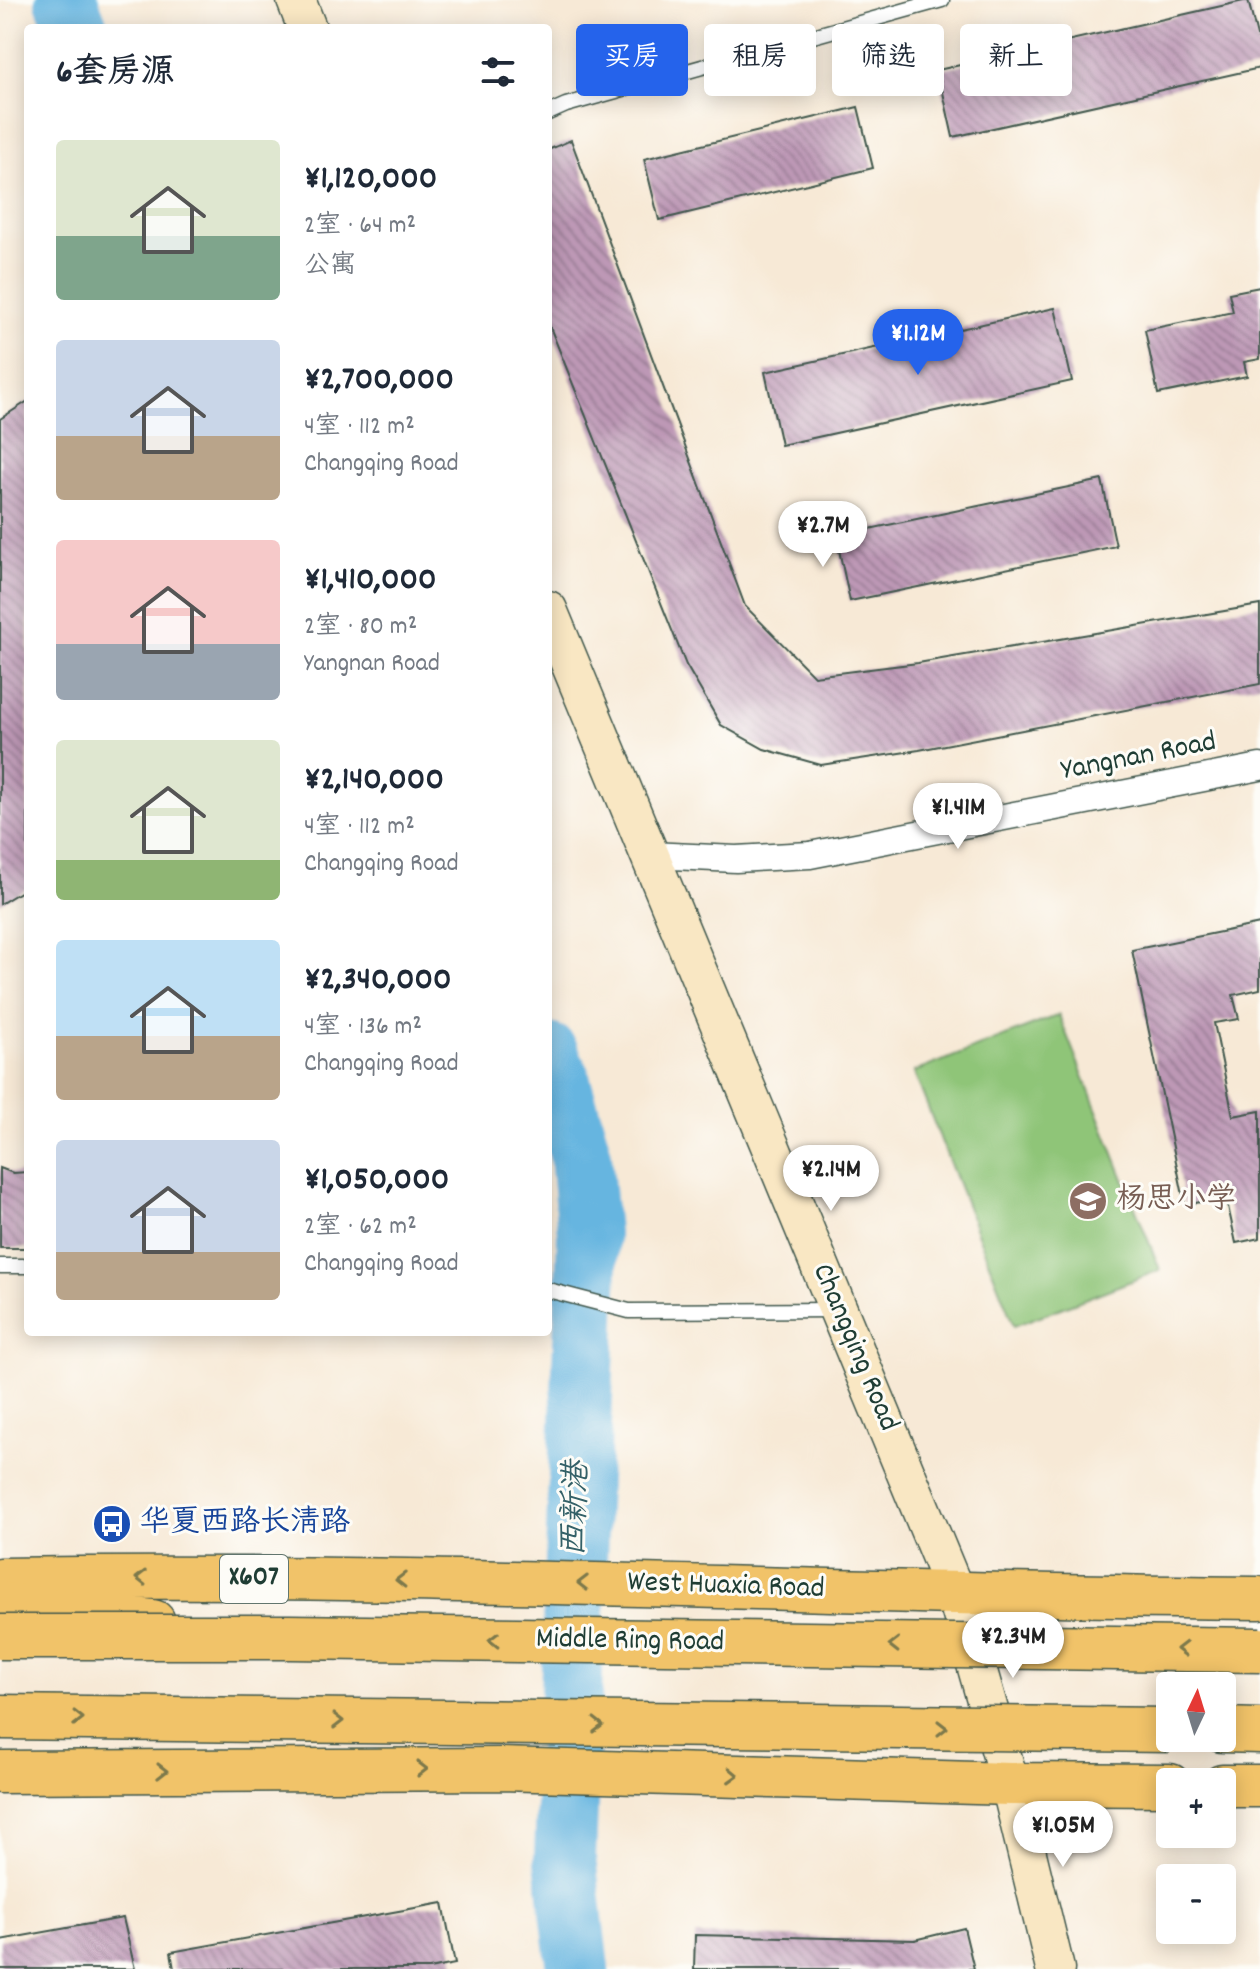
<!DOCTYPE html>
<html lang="zh">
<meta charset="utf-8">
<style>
:root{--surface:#fff;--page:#f2f2f3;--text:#1f2937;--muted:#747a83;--accent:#2563eb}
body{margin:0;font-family:Dekko,"LXGW WenKai TC",sans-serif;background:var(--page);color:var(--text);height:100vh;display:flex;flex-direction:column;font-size:30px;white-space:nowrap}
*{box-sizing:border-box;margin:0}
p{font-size:26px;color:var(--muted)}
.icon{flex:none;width:44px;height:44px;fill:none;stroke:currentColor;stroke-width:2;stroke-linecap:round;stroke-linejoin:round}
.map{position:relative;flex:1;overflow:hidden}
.drawer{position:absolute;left:24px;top:24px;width:528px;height:1312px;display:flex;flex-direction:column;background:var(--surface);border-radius:8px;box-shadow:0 4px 20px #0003}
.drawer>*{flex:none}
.top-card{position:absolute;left:576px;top:24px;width:564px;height:72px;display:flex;gap:16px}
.needle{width:52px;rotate:4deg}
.fabs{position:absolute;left:1156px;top:1672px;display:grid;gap:16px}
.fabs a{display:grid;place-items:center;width:80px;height:80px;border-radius:8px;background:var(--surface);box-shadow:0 4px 20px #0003;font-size:40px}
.price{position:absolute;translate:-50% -68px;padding:0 18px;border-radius:28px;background:#fff;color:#222;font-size:26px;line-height:52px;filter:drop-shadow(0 2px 4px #0008)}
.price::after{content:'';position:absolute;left:50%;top:48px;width:24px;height:18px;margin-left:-12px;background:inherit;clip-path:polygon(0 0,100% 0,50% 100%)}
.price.on{background:var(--accent);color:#fff}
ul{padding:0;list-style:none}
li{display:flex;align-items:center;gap:24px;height:200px;padding:0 32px}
li span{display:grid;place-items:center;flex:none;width:224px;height:160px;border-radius:8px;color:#555}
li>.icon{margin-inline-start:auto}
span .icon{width:96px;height:96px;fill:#fffc;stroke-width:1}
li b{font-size:34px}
h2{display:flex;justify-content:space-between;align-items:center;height:96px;padding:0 32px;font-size:34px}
.pill{padding:0 28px;border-radius:8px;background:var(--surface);box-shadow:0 4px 20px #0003;font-size:28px;line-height:72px}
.pill.on{background:var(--accent);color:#fff}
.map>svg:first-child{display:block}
</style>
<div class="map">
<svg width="1260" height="1969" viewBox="0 0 1260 1969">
<defs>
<pattern id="building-back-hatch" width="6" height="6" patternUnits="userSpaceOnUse" patternTransform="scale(2)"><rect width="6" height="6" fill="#bd98b6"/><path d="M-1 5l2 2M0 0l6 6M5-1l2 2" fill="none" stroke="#997d95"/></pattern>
</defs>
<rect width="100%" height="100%" fill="#fdfcf7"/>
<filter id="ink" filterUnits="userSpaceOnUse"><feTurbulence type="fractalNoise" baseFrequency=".0125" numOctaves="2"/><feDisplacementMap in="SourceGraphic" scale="16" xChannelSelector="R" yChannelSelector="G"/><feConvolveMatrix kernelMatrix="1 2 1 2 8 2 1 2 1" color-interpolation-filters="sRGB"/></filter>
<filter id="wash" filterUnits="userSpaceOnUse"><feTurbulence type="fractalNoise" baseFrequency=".006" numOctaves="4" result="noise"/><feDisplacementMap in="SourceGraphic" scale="32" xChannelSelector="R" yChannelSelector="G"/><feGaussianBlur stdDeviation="1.8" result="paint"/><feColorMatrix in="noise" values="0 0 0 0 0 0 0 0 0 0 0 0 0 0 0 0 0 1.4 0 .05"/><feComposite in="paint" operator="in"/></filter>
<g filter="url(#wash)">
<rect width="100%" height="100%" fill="#f7e9d6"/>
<polygon fill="#8fc578" stroke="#578156" stroke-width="2" points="1059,1015 1160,1270 1014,1326 914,1072"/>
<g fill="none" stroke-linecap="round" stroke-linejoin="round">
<g stroke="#66b5e0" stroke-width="62">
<polyline points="66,0 77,28"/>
<polyline points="548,1054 559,1079 581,1156 588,1234 565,1859 578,1969"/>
</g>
</g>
<g id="blocks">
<g fill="url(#building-back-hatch)">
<polygon points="1248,0 1260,48 1260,68 953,137 938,70"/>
<polygon points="858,107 873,168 659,220 644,159"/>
<polygon points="571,140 745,606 814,676 918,663 1260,605 1260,684 919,750 821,765 764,749 721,725 686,665 548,322 548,150"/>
<polygon points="1260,287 1260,359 1244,362 1247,376 1158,394 1145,330 1233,312 1229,293"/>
<polygon points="1055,308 1072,381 781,445 765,372"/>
<polygon points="28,401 28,887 0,904 0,419"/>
<polygon points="1102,480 1116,546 850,601 836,536"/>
<polygon points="1260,924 1260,989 1233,995 1239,1019 1214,1023 1233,1116 1260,1111 1260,1238 1236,1243 1226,1197 1185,1205 1132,950"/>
<polygon points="0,1168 13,1173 28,1172 28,1248 0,1248"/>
<polygon points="443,1903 455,1964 429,1969 174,1969 171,1952"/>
<polygon points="123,1918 135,1969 0,1969 0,1940"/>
<polygon points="964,1928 974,1969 694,1969 695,1935 915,1940"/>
</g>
</g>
</g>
<g filter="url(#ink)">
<use href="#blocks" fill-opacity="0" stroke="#3f574c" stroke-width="2"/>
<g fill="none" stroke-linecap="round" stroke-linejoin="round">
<defs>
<g id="service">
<polyline points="548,113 566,105 942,0"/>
<polyline points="0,1266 28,1266"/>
<polyline points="548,1290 629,1311 837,1310"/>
</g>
<polyline id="minor" points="650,855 736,859 810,855 1260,767"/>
<g id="secondary">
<polyline points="296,0 307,28"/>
<polyline points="548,610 956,1594 1010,1784 1055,1969"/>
</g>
<g id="primary">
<path d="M0,1579c420,-7 840,16 1260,19"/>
<polyline points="0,1772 501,1769 1010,1784 1170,1785"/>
<polyline points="1222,1786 1260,1786"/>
</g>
<g id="trunk">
<polyline points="0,1604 153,1622"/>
<polyline points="1222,1730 1260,1731"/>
</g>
</defs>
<use href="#service" stroke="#3f574c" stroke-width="17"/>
<use href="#minor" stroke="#3f574c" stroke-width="29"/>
<use href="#secondary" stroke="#3f574c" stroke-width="41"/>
<use href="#primary" stroke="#3f574c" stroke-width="45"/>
<use href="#trunk" stroke="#3f574c" stroke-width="47"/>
<use href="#service" stroke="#fff" stroke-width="14"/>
<use href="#minor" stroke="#fff" stroke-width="26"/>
<use href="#secondary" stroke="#f9e7c3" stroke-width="38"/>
<use href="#primary" stroke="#f1c369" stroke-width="42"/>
<use href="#trunk" stroke="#f1c369" stroke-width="44"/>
<defs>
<g id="trunk-bridge">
<polyline points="0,1637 290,1637 1260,1650"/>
<polyline points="0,1717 1170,1730"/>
</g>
</defs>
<use href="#trunk-bridge" stroke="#3f574c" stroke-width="47" stroke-linecap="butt"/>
<use href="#trunk-bridge" stroke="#f1c369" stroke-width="44"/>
</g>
<defs><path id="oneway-chevron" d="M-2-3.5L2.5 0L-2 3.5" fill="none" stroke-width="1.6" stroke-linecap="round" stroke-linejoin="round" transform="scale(2)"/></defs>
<g stroke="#7d794c">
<use href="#oneway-chevron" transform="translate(141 1578) rotate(-179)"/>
<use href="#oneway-chevron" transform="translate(401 1580) rotate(-179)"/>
<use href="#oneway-chevron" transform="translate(583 1583) rotate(-179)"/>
<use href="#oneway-chevron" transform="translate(494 1640) rotate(-179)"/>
<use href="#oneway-chevron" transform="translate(894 1645) rotate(-179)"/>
<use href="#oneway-chevron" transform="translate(1182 1649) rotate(-179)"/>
<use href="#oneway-chevron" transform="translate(78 1718) rotate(1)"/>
<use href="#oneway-chevron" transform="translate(338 1721) rotate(1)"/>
<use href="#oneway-chevron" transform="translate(598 1725) rotate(1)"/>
<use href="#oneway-chevron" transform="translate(942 1728)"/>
<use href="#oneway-chevron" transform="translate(422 1769)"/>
<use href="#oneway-chevron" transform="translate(162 1771)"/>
<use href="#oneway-chevron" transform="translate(733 1775) rotate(2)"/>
</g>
</g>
<defs>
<symbol id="school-disc" viewBox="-11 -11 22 22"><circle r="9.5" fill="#8d6e63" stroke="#fdfcf7"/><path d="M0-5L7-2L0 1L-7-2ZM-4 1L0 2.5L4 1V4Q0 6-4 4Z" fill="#fff"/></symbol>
<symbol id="bus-disc" viewBox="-11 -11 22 22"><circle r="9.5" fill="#1a4fb4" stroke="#fdfcf7"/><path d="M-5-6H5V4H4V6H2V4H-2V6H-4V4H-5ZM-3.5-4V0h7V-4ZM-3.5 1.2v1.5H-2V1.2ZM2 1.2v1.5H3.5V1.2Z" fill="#fff"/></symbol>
</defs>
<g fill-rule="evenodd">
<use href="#school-disc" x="1066" y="1179" width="44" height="44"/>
<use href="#bus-disc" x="90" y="1502" width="44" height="44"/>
</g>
<g text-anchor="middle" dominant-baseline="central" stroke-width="6" stroke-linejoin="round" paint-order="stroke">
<rect fill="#fdfcf7" stroke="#62766e" stroke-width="2" x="220" y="1555" width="68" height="48" rx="6"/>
<g font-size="28" font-weight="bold" fill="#1f3d34">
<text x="254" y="1579">X607</text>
</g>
<g font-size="30" fill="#1f3d34" stroke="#fdfcf7">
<text transform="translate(1139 758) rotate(-11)">Yangnan Road</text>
<text transform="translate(854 1348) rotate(67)">Changqing Road</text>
<text transform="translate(726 1587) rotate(2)">West Huaxia Road</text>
<text transform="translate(630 1642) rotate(1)">Middle Ring Road</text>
</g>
<g font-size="30" fill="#785e54" stroke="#fdfcf7" text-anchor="start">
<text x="1116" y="1201">杨思小学</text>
</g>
<g font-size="30" fill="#164399" stroke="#fdfcf7" text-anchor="start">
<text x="140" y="1524">华夏西路长清路</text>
</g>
<g font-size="32" font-style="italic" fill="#346168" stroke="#fdfcf7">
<text transform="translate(578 1509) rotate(-88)">西新港</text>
</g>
</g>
</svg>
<div class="fabs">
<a><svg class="needle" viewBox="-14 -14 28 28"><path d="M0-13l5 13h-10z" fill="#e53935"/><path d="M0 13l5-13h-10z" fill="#747a83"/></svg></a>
<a>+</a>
<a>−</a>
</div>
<b class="price on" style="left:918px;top:377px">¥1.12M</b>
<b class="price" style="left:823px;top:569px">¥2.7M</b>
<b class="price" style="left:958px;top:851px">¥1.41M</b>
<b class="price" style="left:831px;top:1213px">¥2.14M</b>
<b class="price" style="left:1013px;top:1680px">¥2.34M</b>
<b class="price" style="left:1063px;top:1869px">¥1.05M</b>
<div class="top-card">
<a class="pill on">买房</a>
<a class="pill">租房</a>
<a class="pill">筛选</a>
<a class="pill">新上</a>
</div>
<section class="drawer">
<h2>6套房源<svg class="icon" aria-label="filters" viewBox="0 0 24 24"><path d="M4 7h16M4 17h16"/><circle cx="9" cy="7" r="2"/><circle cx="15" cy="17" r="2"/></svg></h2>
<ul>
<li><span style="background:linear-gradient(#dfe7d0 60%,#7fa58c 0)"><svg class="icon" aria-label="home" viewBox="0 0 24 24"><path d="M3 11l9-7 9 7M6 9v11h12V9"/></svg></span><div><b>¥1,120,000</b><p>2室 · 64 m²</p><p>公寓</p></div></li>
<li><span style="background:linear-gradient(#c9d6e8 60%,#b9a48a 0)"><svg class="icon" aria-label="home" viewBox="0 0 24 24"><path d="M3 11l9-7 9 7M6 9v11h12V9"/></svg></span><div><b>¥2,700,000</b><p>4室 · 112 m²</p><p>Changqing Road</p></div></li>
<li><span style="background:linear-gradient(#f6c9c9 65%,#9aa5b1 0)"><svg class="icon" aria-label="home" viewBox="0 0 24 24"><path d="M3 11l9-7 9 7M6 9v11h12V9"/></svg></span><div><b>¥1,410,000</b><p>2室 · 80 m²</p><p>Yangnan Road</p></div></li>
<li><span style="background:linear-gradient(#dfe7d0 75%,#8fb573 0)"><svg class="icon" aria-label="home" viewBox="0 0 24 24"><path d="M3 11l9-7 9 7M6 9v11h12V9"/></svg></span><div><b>¥2,140,000</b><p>4室 · 112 m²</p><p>Changqing Road</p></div></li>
<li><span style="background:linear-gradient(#bfe0f5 60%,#b9a48a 0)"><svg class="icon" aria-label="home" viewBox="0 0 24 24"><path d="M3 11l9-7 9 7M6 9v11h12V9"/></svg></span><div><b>¥2,340,000</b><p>4室 · 136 m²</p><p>Changqing Road</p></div></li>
<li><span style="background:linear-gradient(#c9d6e8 70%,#b9a48a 0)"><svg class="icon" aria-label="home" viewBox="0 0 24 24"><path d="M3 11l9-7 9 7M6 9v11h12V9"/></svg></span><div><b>¥1,050,000</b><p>2室 · 62 m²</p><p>Changqing Road</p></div></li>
</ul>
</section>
</div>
